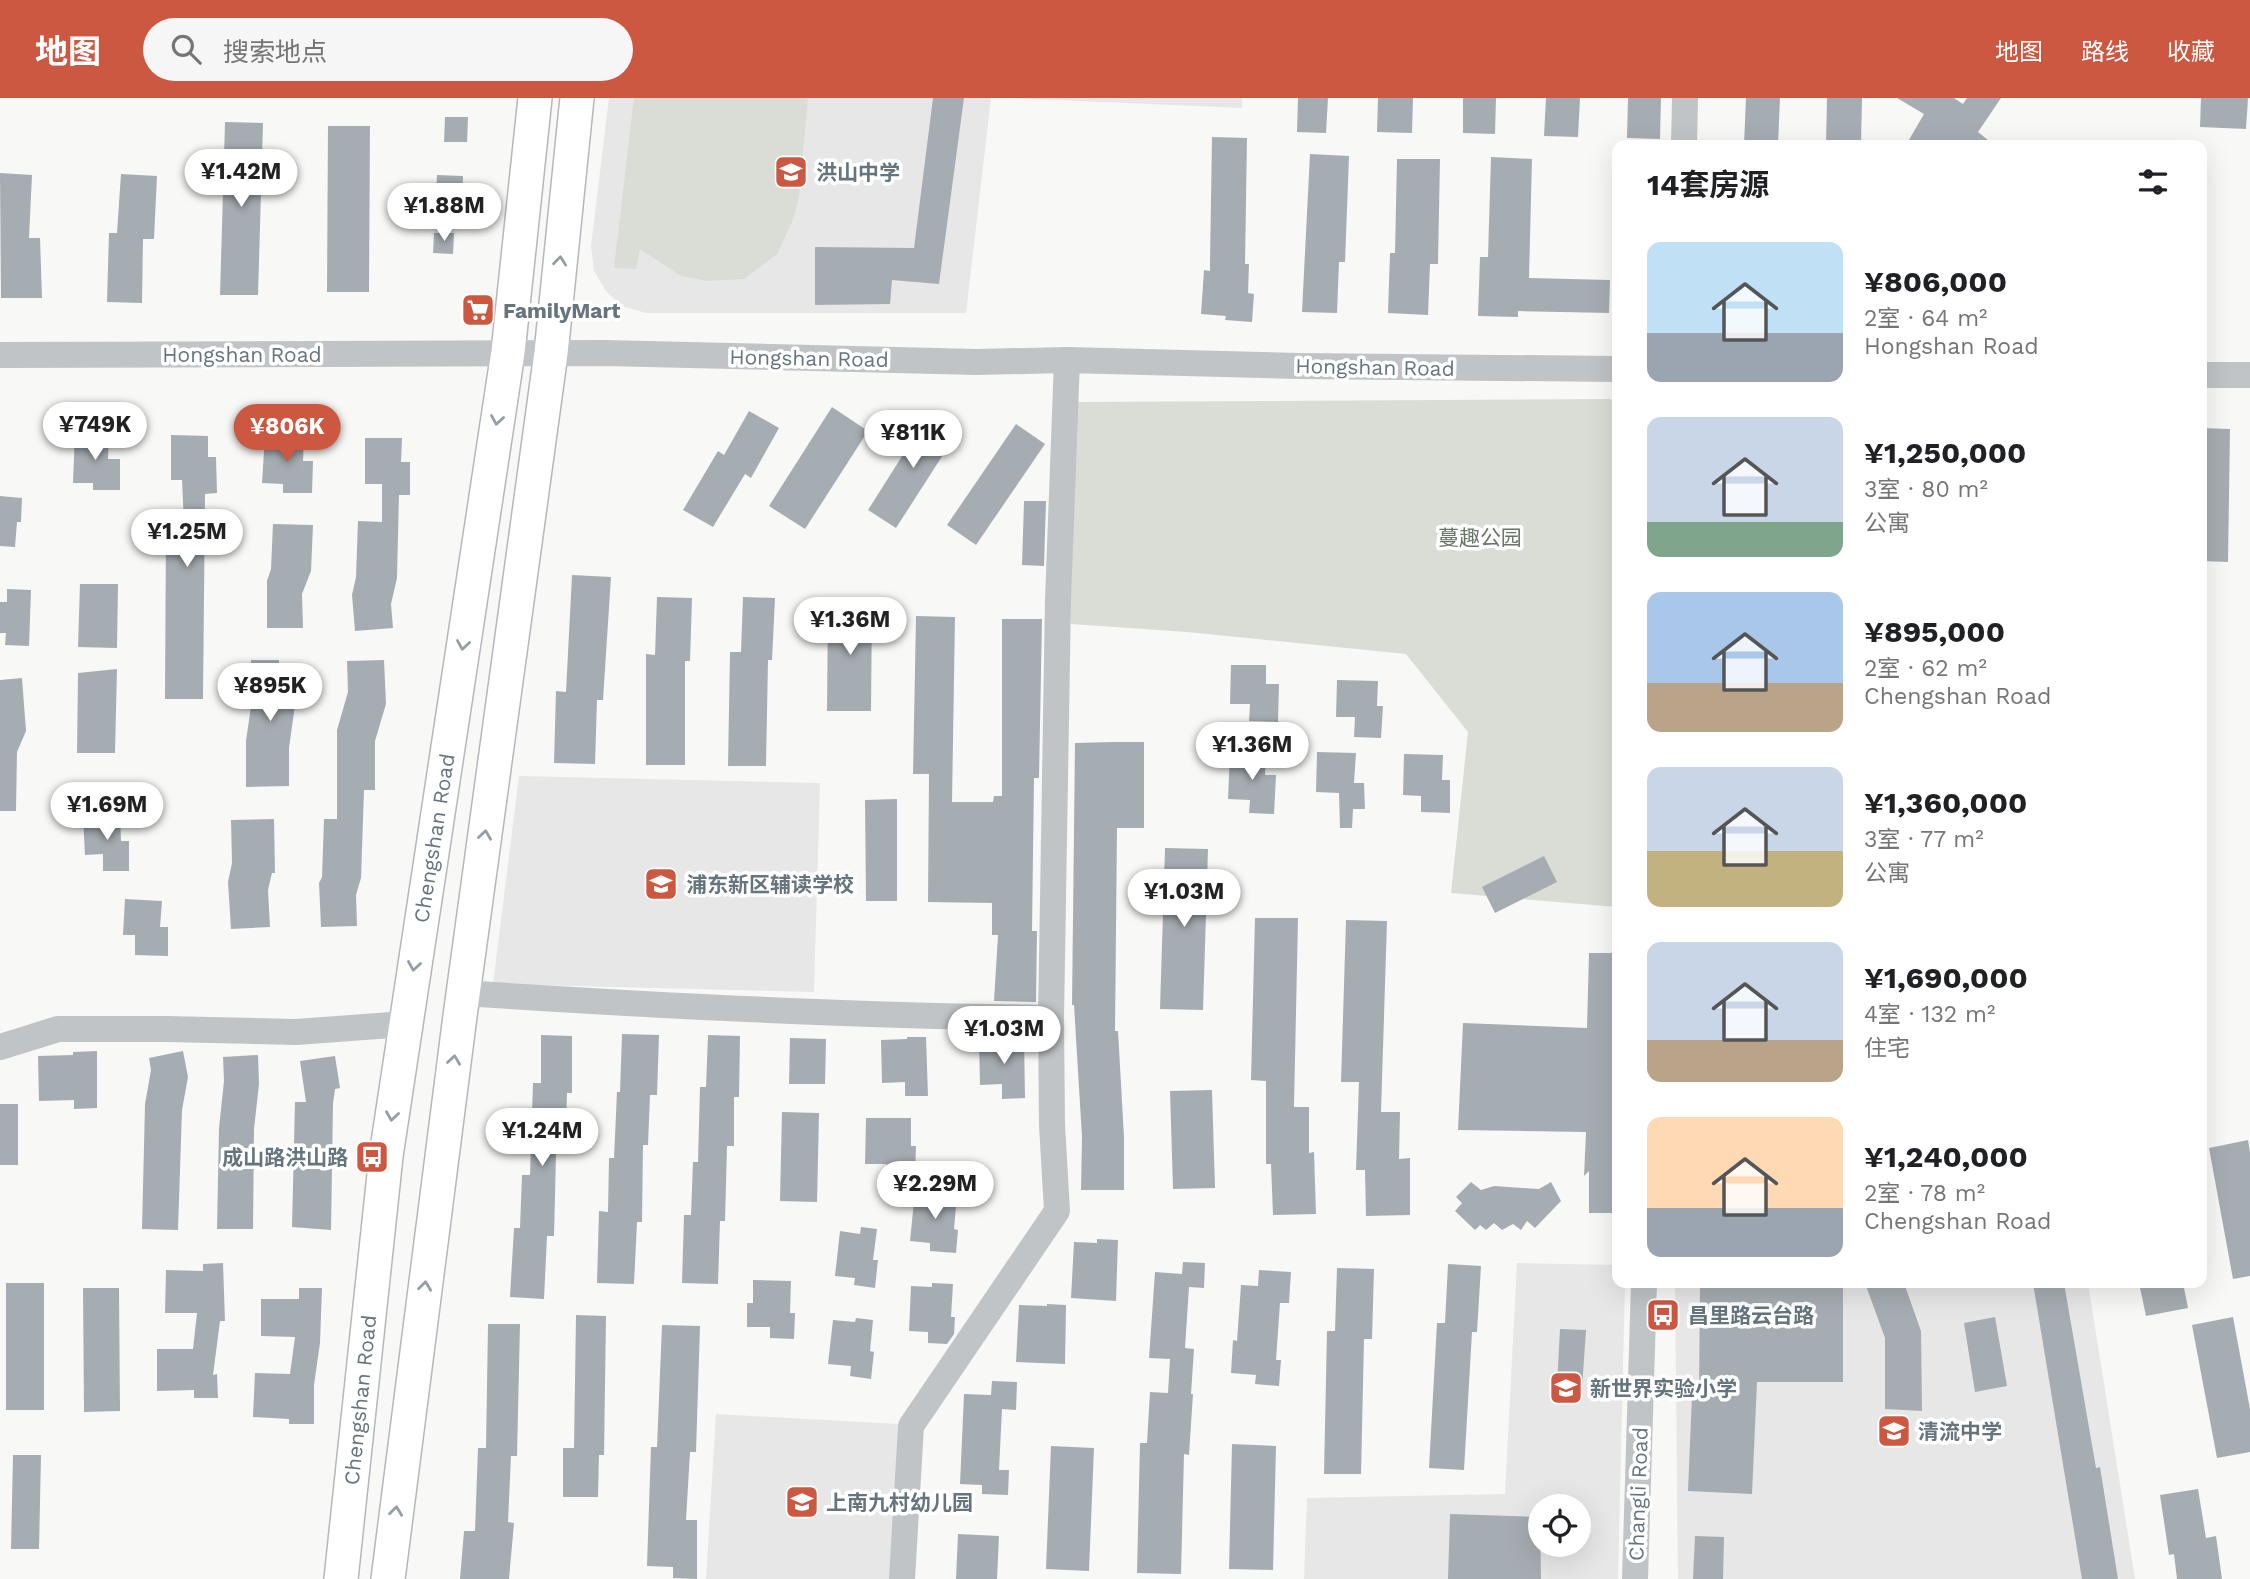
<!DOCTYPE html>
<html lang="zh">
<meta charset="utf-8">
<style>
:root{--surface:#fff;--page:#f6f6f6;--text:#202124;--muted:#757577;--accent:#cd5842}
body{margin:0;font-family:"Work Sans","Noto Sans SC",sans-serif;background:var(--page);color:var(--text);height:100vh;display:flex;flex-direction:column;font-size:26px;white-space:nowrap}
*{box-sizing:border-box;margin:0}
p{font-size:23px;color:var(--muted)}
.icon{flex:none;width:38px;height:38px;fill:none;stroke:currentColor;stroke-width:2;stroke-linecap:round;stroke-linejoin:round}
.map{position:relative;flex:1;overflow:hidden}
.details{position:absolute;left:1612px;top:42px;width:595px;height:1148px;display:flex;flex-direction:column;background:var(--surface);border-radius:14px;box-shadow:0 7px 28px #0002}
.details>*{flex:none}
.fabs{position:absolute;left:1528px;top:1396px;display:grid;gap:14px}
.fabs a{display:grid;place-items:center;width:63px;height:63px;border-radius:50%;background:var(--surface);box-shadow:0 7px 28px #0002;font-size:35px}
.price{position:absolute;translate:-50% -60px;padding:0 16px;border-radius:24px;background:#fff;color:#222;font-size:23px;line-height:46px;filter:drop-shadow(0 2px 4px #0008)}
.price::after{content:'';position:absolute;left:50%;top:42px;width:21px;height:16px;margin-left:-10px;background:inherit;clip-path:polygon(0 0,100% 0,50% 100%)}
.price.on{background:var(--accent);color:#fff}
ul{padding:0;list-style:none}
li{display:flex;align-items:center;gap:21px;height:175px;padding:0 35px}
li span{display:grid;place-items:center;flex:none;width:196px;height:140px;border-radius:14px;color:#555}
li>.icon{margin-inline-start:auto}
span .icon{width:84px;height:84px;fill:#fffc;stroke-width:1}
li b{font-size:30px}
h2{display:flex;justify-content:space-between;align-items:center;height:84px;padding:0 35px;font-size:30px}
header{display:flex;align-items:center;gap:42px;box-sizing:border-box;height:98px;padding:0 35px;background:var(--accent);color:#fff}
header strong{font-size:33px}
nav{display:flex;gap:38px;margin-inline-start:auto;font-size:24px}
.search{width:490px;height:63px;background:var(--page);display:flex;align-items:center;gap:18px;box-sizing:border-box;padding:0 24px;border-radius:38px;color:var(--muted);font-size:26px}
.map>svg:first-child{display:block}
</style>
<header>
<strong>地图</strong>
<div class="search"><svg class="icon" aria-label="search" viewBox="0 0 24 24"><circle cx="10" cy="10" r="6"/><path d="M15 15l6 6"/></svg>搜索地点</div>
<nav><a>地图</a><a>路线</a><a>收藏</a></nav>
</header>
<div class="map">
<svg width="2250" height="1481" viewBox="0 0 2250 1481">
<rect width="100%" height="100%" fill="#f8f8f6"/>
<g fill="#e6e7e6" fill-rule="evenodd">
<polygon points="609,0 991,0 966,215 646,215 622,208 606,193 594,173 591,148"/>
<polygon points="1011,0 1242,0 1242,10"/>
<polygon points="519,678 820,685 814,894 493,886"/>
<path d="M1517,1165l100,2v18h8l-7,296h-314l3,-81 198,-4zM1540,1409h38v38h-38z"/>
<polygon points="1675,1185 2088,1185 2135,1481 1678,1481"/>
<polygon points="716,1316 898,1326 890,1481 706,1481"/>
</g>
<g fill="#d9ddd6">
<polygon points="634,0 808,0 799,99 793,122 777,156 744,181 707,183 681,178 640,151 636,171 614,170"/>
<polygon points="1610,301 1617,305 1617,809 1451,795 1468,634 1406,556 1187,534 1071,526 1064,385 1072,304"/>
</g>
<g fill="#a6adb2">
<polygon points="933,0 964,0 939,186 892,182 890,206 815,207 815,149 914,150"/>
<polygon points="1298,0 1328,0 1326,35 1297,34"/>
<polygon points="1378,0 1413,0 1412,35 1377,34"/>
<polygon points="1463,0 1496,0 1495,36 1463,35"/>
<polygon points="1546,0 1580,0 1578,39 1544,38"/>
<polygon points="1628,0 1661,0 1660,41 1627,40"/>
<polygon points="1746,0 1780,0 1778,47 1744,47"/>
<polygon points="1827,0 1862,0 1861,47 1826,47"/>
<polygon points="1897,0 1954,0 1963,6 1967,0 2001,0 1978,34 1994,47 1906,47 1924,16"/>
<polygon points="2201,0 2248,0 2246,31 2200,29"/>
<polygon points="445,19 468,19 467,44 444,44"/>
<polygon points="225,24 263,25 258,197 220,197"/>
<polygon points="328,28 370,28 369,194 327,194"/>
<polygon points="1212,39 1247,40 1245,166 1249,166 1248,195 1254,196 1252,224 1225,222 1226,218 1201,216 1204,172 1210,173 1210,164"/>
<polygon points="1310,56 1349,58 1345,164 1339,164 1337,215 1302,214"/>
<polygon points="1491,59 1532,61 1529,180 1610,182 1609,215 1518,213 1518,219 1478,218 1480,159 1488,159"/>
<polygon points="1397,61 1440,61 1438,166 1430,166 1428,217 1388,215 1390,155 1395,155"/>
<polygon points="0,75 32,77 29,140 40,140 42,200 1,200"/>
<polygon points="121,76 157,78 154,141 143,141 142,205 107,204 109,135 117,135"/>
<polygon points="437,77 463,78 462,102 436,101"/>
<polygon points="434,135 454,135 453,156 433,155"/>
<polygon points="832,309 868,333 805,431 769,408"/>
<polygon points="749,313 779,330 751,380 745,376 713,429 683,412 718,353 724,357"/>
<polygon points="930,314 959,332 896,430 868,412"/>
<polygon points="1016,326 1045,346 976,447 947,427"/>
<polygon points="2202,330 2230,331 2228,464 2202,463"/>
<polygon points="75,335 109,336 108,361 120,361 120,392 93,392 93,385 73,385"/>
<polygon points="171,337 208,338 208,359 216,359 217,395 205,396 203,601 165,601 166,426 184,426 182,382 171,382"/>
<polygon points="265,337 304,339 303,363 313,363 312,395 283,395 283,386 262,385"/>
<polygon points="365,340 402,340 401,364 410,364 410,397 399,397 397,480 391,506 393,530 355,533 352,497 356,479 358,423 382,424 382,386 365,386"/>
<polygon points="0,398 22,400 21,424 17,424 15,449 0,448"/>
<polygon points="1024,403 1046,403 1044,468 1022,467"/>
<polygon points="273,426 313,427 311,473 302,496 303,530 267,530 267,483 271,471"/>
<polygon points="572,477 611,479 603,602 597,602 595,666 554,665 556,593 566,594"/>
<polygon points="80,486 118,486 117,550 78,549"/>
<polygon points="7,491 31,492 29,548 5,547 6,535 0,535 0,504 7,504"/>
<polygon points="657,499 692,500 690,563 685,563 685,667 646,667 646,556 655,557"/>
<polygon points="743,499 775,500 772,562 768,562 766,668 728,668 730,554 741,554"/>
<polygon points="828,505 872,505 871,613 827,613"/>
<polygon points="916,518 955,519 952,704 993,704 994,698 1002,698 1002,521 1042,521 1039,680 1034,680 1032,833 1037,833 1036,904 994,903 998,837 992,837 992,805 928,804 929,676 913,676"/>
<polygon points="251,562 279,562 279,565 295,565 295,607 289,650 289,688 246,689 246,643 251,608"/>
<polygon points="384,562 386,606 375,643 375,692 364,692 361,780 356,797 357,828 321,829 319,785 322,779 324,721 337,721 337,632 348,594 347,563"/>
<polygon points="1231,567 1266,567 1266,586 1279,586 1278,624 1249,623 1250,606 1230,606"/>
<polygon points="117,571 115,655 77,655 78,575"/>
<polygon points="22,580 26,633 17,654 16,713 0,713 0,582"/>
<polygon points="1337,582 1378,583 1377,608 1383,608 1381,640 1354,639 1355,619 1336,619"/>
<polygon points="1113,644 1144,644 1144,730 1117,730 1115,933 1118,933 1124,1039 1124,1092 1081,1092 1082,1039 1074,907 1072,907 1075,645"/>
<polygon points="1317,654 1356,655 1354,685 1364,685 1365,711 1353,711 1352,730 1340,730 1339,695 1316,694"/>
<polygon points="1230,655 1266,656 1265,677 1276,677 1274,716 1249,715 1250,702 1228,701"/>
<polygon points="1404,656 1443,657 1442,682 1450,682 1450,715 1421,714 1421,698 1403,697"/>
<polygon points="897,701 897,803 866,803 865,702"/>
<polygon points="120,718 121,743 129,743 129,773 103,773 103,756 85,757 83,719"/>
<polygon points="274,721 275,775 272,775 268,792 270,829 231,831 228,784 232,765 231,722"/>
<polygon points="1165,750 1208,751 1203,912 1160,911"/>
<polygon points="1544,758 1557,784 1495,815 1482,789"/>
<polygon points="125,801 162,803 160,829 168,829 168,858 135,857 135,837 123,837"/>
<polygon points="1255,820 1298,820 1294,1009 1309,1009 1309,1055 1314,1054 1316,1116 1273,1117 1271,1066 1266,1066 1266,983 1251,982"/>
<polygon points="1346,822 1387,823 1381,1014 1400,1014 1399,1061 1410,1060 1410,1117 1366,1118 1365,1072 1356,1072 1359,984 1341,984"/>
<polygon points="1589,855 1617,855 1617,1115 1589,1115 1589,1073 1584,1078 1586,1034 1458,1032 1463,925 1587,930"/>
<polygon points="622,936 659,937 657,997 650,997 648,1047 643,1047 642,1124 637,1124 634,1186 597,1185 599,1113 608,1114 609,1060 614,1060 617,994 620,994"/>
<polygon points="541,937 572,938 572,995 567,995 565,1056 556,1056 554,1138 547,1138 544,1201 510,1199 514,1130 520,1130 522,1077 530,1077 533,985 541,985"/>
<polygon points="708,937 740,938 739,999 734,999 734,1048 727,1048 725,1123 720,1123 718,1186 682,1185 684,1117 691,1117 693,1064 698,1064 700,989 706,989"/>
<polygon points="907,939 926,939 928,998 905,998 905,984 882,985 881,942 907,941"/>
<polygon points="790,940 826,941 825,986 789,986"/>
<polygon points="1008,940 1024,940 1025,1000 1002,1001 1002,986 980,987 979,943"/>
<polygon points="97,953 97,1010 74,1011 74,1002 39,1003 38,958 73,957 73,954"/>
<polygon points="183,953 188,979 182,1012 178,1132 142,1131 145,1006 151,972 149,960"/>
<polygon points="258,957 259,986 254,1031 253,1131 217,1131 219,1030 224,983 223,959"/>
<polygon points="335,958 340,990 335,991 333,1006 331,1132 292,1129 295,1004 306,1004 300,963"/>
<polygon points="1212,992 1215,1090 1173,1091 1170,993"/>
<rect x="0" y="1006" width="18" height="61"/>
<polygon points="782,1014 819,1015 817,1104 780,1103"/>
<polygon points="866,1020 911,1020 911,1048 916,1048 915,1077 886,1076 886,1066 865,1066"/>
<polygon points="2248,1042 2250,1054 2250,1178 2233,1181 2209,1050"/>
<polygon points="1471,1084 1481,1092 1494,1088 1539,1091 1551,1084 1561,1103 1535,1130 1527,1123 1521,1132 1513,1126 1502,1132 1494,1125 1486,1132 1480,1127 1475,1132 1455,1113 1462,1105 1456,1099"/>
<polygon points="915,1093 957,1097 954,1131 958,1132 956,1155 930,1153 930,1145 910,1143"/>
<polygon points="861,1129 877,1131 873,1162 878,1162 875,1190 854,1187 855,1180 835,1178 840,1133 860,1136"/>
<polygon points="1097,1141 1118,1142 1116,1203 1071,1200 1074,1144 1097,1145"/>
<polygon points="1183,1164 1205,1165 1204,1190 1189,1189 1185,1250 1194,1251 1191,1296 1193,1296 1189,1357 1184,1356 1181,1476 1137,1475 1140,1345 1147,1345 1150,1294 1168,1295 1170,1261 1149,1260 1155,1174 1182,1176"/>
<polygon points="223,1165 225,1223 220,1223 213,1277 217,1276 218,1300 194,1300 194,1292 157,1293 157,1251 193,1251 197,1215 165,1215 166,1172 203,1173 203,1166"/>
<polygon points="1448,1166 1481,1168 1477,1234 1472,1234 1464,1372 1429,1370 1437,1225 1445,1225"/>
<polygon points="1337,1170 1374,1171 1372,1241 1364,1241 1361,1376 1324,1376 1327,1233 1335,1233"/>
<polygon points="1259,1172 1291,1174 1289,1205 1280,1205 1276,1262 1281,1262 1279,1288 1255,1286 1256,1277 1231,1275 1233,1242 1237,1243 1241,1187 1258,1188"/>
<polygon points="753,1182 791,1183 790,1215 795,1215 794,1241 770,1240 770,1229 747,1229 747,1205 753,1205"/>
<rect x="6" y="1185" width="38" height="127"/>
<polygon points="932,1185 953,1186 951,1219 955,1219 954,1236 947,1246 928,1245 928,1234 909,1233 911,1188 932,1189"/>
<polygon points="1700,1185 1843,1185 1843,1284 1757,1284 1752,1396 1688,1393 1692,1297 1699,1297"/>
<polygon points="1865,1185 1904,1185 1921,1233 1922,1313 1885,1311 1885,1240"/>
<polygon points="2033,1185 2064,1185 2096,1370 2100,1369 2118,1481 2082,1481"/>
<polygon points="2139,1185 2183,1185 2188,1210 2146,1218"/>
<polygon points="83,1190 119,1190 120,1313 84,1314"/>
<polygon points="299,1190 322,1190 320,1245 314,1287 314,1326 289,1326 289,1321 253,1319 255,1275 290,1276 295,1239 261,1238 261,1201 299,1201"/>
<polygon points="1047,1206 1066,1207 1065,1266 1016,1264 1019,1207 1047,1208"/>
<polygon points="576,1217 606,1218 604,1357 599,1357 598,1399 563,1399 563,1350 574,1350"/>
<polygon points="1995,1219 2007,1288 1975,1294 1964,1225"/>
<polygon points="2233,1219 2250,1311 2250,1354 2217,1360 2192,1227"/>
<polygon points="856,1220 873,1222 870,1253 874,1254 871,1281 850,1278 851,1268 828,1266 833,1222 855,1224"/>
<polygon points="488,1226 520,1226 517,1358 511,1358 508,1424 514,1425 509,1481 460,1481 464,1433 475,1433 478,1350 486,1350"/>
<polygon points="662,1227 700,1228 696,1354 690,1354 686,1422 697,1422 697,1481 673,1480 673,1469 647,1468 651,1349 657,1349"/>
<polygon points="1560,1231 1586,1232 1582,1290 1557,1288"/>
<polygon points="992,1283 1017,1284 1016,1312 1002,1311 999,1372 1009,1372 1008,1397 982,1396 982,1387 960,1386 964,1296 991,1297"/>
<polygon points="1232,1346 1276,1348 1273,1472 1229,1471"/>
<polygon points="1051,1348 1094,1350 1089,1473 1046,1471"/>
<polygon points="13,1357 41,1357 39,1451 11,1451"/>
<polygon points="2198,1391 2206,1440 2216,1438 2222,1481 2177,1481 2174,1456 2169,1457 2160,1397"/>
<polygon points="1450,1416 1540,1419 1541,1481 1448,1481"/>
<polygon points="958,1436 999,1438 997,1481 956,1481"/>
<polygon points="1695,1438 1724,1439 1723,1481 1693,1481"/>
</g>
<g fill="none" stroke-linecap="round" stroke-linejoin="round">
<defs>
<g id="major">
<polyline points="341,1481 386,1058 508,254 535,0"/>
<polyline points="388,1481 460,918 551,255 577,0"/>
</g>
</defs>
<use href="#major" stroke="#b4b8bb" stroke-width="36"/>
<g stroke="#c0c4c7" stroke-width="26">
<polyline points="1684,47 1685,0"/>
<polyline points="0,257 604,255 977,264 1067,262 1299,268 1617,271"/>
<polyline points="2202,277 2250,277"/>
<path d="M463,895c196,13 392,23 588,25"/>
<polyline points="0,949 58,931 167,931 296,934 405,926"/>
<polyline points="902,1481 911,1328 1057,1113 1052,1027 1051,920 1058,502 1067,262"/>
<polyline points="1635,1481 1644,1185"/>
</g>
<use href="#major" stroke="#fff" stroke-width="33"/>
</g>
<defs><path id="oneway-chevron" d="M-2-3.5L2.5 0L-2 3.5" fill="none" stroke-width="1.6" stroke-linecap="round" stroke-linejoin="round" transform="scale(1.75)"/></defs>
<g stroke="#949ea4">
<use href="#oneway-chevron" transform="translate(560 163) rotate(-84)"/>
<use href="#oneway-chevron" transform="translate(497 322) rotate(99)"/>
<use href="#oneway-chevron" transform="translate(463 547) rotate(99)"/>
<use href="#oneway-chevron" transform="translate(485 737) rotate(-82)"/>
<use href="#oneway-chevron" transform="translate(414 868) rotate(99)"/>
<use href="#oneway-chevron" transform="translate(454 962) rotate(-82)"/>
<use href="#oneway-chevron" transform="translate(392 1018) rotate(98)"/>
<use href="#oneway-chevron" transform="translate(425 1188) rotate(-83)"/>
<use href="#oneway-chevron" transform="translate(396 1413) rotate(-83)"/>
</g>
<defs>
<symbol id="school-square" viewBox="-11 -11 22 22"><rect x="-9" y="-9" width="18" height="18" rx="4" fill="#cd5842" stroke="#fff"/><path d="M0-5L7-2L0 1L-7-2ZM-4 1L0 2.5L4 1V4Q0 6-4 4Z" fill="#fff"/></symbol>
<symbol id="supermarket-square" viewBox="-11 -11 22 22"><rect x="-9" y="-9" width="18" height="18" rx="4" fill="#cd5842" stroke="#fff"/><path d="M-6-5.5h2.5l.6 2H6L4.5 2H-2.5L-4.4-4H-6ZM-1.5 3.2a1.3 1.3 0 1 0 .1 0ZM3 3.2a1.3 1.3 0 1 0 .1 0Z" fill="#fff"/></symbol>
<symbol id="bus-square" viewBox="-11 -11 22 22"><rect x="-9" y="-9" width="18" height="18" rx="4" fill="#cd5842" stroke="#fff"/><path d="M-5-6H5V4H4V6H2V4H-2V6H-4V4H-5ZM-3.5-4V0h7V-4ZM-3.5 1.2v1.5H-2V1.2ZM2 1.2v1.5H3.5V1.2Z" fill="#fff"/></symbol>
</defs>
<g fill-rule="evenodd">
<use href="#school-square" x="772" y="55" width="38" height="38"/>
<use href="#supermarket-square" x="459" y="193" width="38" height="38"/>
<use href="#school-square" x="642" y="767" width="38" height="38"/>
<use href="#bus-square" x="353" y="1040" width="38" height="38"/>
<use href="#bus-square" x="1644" y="1198" width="38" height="38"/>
<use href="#school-square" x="1547" y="1271" width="38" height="38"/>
<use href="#school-square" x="1875" y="1314" width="38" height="38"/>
<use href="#school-square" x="783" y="1385" width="38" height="38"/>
</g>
<g text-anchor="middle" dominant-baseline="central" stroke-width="7" stroke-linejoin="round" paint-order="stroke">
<g font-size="21" font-weight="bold" fill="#66757d" stroke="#fff" text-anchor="start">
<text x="816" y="74">洪山中学</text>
<text x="503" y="212">FamilyMart</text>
<text x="686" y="786">浦东新区辅读学校</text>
<text x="348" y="1059" text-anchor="end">成山路洪山路</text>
<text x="1688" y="1217">昌里路云台路</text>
<text x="1590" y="1290">新世界实验小学</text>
<text x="1918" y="1333">清流中学</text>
<text x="826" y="1404">上南九村幼儿园</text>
</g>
<g font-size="21" fill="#66757d" stroke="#fff">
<text x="242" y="256">Hongshan Road</text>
<text transform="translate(809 260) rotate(1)">Hongshan Road</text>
<text transform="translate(1375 269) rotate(1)">Hongshan Road</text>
<text transform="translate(434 740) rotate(-81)">Chengshan Road</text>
<text transform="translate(360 1302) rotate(-84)">Chengshan Road</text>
<text transform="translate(1638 1396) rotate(-88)">Changli Road</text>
</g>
<g font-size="21" fill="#697665" stroke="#fff">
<text x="1480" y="439">蔓趣公园</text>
</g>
</g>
</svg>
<div class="fabs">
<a><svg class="icon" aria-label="locate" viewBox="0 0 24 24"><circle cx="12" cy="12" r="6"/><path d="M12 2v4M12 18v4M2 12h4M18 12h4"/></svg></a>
</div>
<b class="price" style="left:241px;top:111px">¥1.42M</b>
<b class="price" style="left:444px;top:145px">¥1.88M</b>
<b class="price" style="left:95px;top:364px">¥749K</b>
<b class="price on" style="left:287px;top:366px">¥806K</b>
<b class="price" style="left:913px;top:372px">¥811K</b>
<b class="price" style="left:187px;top:471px">¥1.25M</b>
<b class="price" style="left:850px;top:559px">¥1.36M</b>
<b class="price" style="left:270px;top:625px">¥895K</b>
<b class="price" style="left:1252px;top:684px">¥1.36M</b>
<b class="price" style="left:107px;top:744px">¥1.69M</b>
<b class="price" style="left:1184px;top:831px">¥1.03M</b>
<b class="price" style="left:1004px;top:968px">¥1.03M</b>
<b class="price" style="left:542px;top:1070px">¥1.24M</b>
<b class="price" style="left:935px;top:1123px">¥2.29M</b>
<section class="details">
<h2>14套房源<svg class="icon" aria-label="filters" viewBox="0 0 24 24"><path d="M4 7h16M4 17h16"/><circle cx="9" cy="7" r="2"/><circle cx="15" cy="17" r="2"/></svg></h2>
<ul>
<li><span style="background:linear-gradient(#bfe0f5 65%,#9aa5b1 0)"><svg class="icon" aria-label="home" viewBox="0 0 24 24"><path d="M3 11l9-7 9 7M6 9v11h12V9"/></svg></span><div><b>¥806,000</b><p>2室 · 64 m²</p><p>Hongshan Road</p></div></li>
<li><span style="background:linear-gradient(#c9d6e8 75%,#7fa58c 0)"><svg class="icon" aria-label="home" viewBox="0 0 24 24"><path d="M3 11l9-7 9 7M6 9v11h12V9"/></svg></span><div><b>¥1,250,000</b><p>3室 · 80 m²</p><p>公寓</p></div></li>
<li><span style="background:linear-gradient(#a9c7e8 65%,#b9a48a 0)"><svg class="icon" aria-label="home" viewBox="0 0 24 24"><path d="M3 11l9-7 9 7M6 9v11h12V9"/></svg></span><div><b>¥895,000</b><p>2室 · 62 m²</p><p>Chengshan Road</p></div></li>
<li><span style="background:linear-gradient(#c9d6e8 60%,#c2b280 0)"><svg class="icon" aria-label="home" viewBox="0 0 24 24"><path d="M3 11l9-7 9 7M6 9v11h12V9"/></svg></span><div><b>¥1,360,000</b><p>3室 · 77 m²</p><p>公寓</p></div></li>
<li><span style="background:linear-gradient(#c9d6e8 70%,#b9a48a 0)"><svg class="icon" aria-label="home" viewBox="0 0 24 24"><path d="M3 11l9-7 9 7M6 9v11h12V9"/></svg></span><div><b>¥1,690,000</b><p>4室 · 132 m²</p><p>住宅</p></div></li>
<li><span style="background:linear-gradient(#ffd9b3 65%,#9aa5b1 0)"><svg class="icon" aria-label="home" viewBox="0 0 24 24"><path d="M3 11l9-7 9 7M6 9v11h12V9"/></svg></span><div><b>¥1,240,000</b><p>2室 · 78 m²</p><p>Chengshan Road</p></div></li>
</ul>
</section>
</div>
